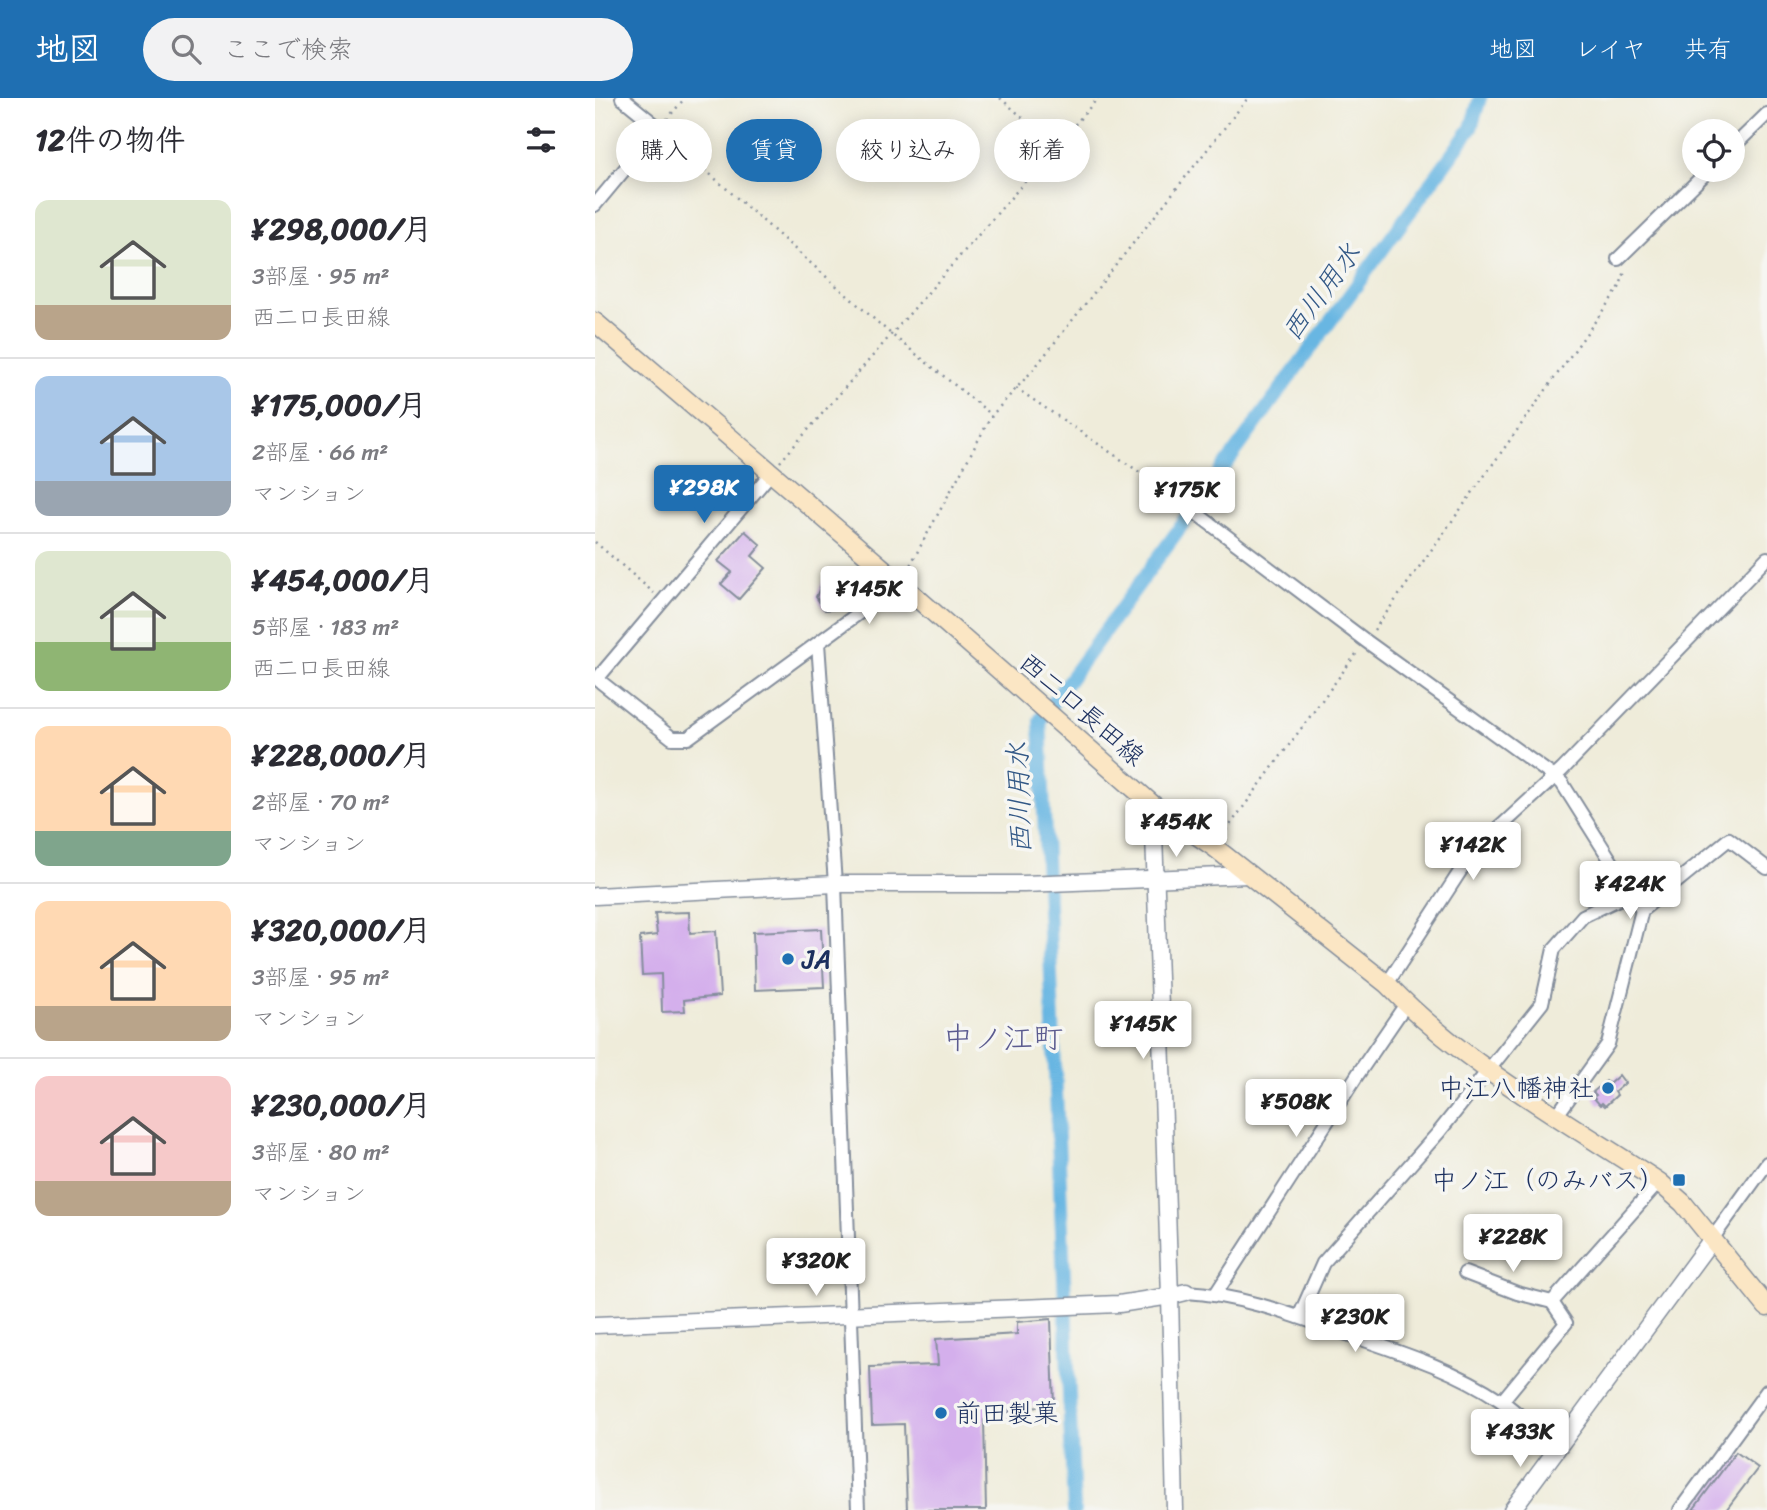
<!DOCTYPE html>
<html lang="ja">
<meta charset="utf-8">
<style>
:root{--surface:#fff;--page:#f2f2f3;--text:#2b2b33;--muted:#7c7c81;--line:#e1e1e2;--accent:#1f6fb2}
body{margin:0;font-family:Sriracha,"Klee One",sans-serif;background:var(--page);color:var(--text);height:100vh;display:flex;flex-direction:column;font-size:26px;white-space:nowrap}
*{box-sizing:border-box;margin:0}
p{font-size:23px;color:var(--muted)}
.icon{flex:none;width:38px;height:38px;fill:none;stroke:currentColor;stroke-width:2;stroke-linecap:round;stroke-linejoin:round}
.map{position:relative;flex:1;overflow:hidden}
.panel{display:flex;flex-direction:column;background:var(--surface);width:595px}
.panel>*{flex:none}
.top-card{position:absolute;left:21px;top:21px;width:665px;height:63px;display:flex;gap:14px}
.controls{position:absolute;left:1087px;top:21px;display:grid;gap:14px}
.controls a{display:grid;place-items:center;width:63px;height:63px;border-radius:50%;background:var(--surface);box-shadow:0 4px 18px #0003;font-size:35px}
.price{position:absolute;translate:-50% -60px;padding:0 16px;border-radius:7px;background:#fff;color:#222;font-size:23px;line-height:46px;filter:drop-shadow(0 2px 4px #0008)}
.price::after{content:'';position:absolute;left:50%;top:42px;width:21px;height:16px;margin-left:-10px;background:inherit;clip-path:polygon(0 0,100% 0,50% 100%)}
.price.selected{background:var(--accent);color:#fff}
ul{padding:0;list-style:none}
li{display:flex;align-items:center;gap:21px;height:175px;padding:0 35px}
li+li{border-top:2px solid var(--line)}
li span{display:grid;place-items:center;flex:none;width:196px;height:140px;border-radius:14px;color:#555}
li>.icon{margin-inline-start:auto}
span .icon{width:84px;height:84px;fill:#fffc;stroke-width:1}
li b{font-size:30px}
h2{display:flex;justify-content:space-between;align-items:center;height:84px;padding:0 35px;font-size:30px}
.tag{padding:0 24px;border-radius:32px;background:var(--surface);box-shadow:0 4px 18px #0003;font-size:24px;line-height:63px}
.tag.selected{background:var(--accent);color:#fff}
header{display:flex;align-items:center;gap:42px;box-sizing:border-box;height:98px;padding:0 35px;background:var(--accent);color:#fff}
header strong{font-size:33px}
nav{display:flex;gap:38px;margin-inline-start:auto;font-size:24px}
.search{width:490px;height:63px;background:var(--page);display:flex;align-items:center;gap:18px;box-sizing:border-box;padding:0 24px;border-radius:38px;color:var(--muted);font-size:26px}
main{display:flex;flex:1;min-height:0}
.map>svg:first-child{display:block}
</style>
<header>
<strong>地図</strong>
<div class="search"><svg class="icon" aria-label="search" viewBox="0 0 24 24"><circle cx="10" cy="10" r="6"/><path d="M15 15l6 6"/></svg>ここで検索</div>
<nav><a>地図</a><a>レイヤ</a><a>共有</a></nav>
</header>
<main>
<section class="panel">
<h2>12件の物件<svg class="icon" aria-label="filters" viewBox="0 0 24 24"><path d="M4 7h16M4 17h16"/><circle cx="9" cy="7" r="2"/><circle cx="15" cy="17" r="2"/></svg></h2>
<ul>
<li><span style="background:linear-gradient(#dfe7d0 75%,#b9a48a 0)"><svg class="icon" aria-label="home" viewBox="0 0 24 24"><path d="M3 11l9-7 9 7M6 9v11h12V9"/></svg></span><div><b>¥298,000/月</b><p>3部屋 · 95 m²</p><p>西二口長田線</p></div></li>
<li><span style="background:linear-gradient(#a9c7e8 75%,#9aa5b1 0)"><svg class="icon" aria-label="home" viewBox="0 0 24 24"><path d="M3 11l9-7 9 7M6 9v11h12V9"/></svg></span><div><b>¥175,000/月</b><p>2部屋 · 66 m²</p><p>マンション</p></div></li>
<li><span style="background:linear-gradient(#dfe7d0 65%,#8fb573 0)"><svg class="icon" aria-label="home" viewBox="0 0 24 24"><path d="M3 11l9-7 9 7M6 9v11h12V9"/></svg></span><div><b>¥454,000/月</b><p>5部屋 · 183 m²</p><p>西二口長田線</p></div></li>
<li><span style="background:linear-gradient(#ffd9b3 75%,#7fa58c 0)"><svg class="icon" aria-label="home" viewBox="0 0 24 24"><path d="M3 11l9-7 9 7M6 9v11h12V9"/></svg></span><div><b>¥228,000/月</b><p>2部屋 · 70 m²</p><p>マンション</p></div></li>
<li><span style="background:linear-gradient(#ffd9b3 75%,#b9a48a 0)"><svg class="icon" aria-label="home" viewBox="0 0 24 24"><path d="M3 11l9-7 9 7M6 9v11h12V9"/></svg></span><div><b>¥320,000/月</b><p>3部屋 · 95 m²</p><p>マンション</p></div></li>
<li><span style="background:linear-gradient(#f6c9c9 75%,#b9a48a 0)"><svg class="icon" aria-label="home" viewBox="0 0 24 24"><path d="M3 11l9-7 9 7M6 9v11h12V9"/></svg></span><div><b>¥230,000/月</b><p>3部屋 · 80 m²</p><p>マンション</p></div></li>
</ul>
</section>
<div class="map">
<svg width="1172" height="1412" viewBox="0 0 1172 1412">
<rect width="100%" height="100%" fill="#f6f6f2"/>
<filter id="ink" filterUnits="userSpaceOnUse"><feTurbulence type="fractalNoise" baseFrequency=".0143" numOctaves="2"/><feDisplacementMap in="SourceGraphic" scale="14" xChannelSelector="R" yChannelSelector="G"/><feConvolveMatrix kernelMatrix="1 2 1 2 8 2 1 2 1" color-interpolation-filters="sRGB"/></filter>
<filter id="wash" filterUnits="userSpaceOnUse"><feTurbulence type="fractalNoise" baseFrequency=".00686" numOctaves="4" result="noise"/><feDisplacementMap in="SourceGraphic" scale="28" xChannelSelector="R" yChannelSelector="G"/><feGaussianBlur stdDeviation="1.57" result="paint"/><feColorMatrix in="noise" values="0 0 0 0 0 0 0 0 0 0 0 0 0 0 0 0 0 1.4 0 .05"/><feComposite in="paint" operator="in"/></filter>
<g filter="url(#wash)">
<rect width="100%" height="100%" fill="#efecda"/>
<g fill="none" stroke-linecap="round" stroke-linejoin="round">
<polyline stroke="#68b6e2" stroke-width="14" points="479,1412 445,622 876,30 885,0"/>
</g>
<g id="blocks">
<g fill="#d4afec">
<polygon points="150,433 166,447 157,458 171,470 144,501 126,486 137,474 123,463"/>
<polygon points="246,481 256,494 250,510 230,512 221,499 228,483"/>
<polygon points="94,814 95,835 121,833 125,898 89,902 90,913 67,914 66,876 47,877 45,839 62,837 60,815"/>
<polygon points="226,831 229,889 160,892 158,834"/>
<polygon points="1024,977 1030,985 1020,994 1022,997 1010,1008 1007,1005 1005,1007 998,999 1001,997 998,994 1011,983 1014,986"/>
<polygon points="456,1221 459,1308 414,1309 414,1322 389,1322 391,1412 312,1412 309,1326 277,1327 275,1269 343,1267 341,1241 422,1236 422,1224"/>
<polygon points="1141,1354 1163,1370 1131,1412 1098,1412"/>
</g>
</g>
</g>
<g filter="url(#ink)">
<use href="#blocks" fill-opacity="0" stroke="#858e9c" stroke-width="2"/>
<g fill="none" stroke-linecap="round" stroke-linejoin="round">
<defs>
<g id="minor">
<polyline points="1138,49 1172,16"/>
<polyline points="0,107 64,30 27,0"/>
<polyline points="1023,161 1114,72"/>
<polyline points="176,375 2,581 77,640 93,640 305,485"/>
<polyline points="573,394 771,543 958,678 967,685 1047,812 1134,741 1172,770"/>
<polyline points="223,545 240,786 263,1412"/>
<polyline points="792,886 877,755 967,672 1172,460"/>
<polyline points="962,1017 1013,946 1047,812"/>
<polyline points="1117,1141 1172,1065"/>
<polyline points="870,1175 922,1195 957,1204"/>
<path d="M591,1194c55,3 110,24 161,42 52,18 107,35 153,66 20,14 38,33 57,49"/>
<polyline points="620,1197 763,976 811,906"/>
<polyline points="704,1219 728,1165 844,1034 947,905 959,851 988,818 1036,795"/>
<polyline points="907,1303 971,1225 957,1204 1064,1084"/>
<polyline points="1085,1412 1172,1293"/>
</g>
<g id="tertiary">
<polyline points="0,798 240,786 429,786 653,777"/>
<polyline points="0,1227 524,1206 575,1198 558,707"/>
<polyline points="580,1412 575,1198 591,1194"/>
<polyline points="917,1412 1117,1141"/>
</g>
<path id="secondary" d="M0,224l305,261 253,222 61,42 173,137c77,81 179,137 272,198l24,21 84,104"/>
</defs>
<use href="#minor" stroke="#858e9c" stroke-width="16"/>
<use href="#tertiary" stroke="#858e9c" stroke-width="19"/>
<use href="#secondary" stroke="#858e9c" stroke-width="21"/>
<g stroke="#858e9c" stroke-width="2.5" stroke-dasharray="2 5" stroke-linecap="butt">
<polyline points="405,0 461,48"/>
<polyline points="72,21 90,0"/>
<polyline points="73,39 296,236 397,317"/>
<polyline points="421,290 565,388"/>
<polyline points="185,364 503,0"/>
<polyline points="0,444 59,495"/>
<polyline points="312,473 397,317 438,272 653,0"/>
<polyline points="779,532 1024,190 1031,171"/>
<polyline points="627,738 764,552"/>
</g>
<use href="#minor" stroke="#fff" stroke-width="12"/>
<use href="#tertiary" stroke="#fff" stroke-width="16"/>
<use href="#secondary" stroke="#fbe6c4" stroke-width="18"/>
</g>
</g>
<g fill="#1f6fb2" stroke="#f6f6f2" stroke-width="2.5">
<circle cx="193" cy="861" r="7"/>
<circle cx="1013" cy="990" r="7"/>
<rect x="1077" y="1075" width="14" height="14" rx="3.5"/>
<circle cx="346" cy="1315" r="7"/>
</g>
<g text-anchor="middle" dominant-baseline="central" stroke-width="7" stroke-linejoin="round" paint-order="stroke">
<g font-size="26" fill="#1b2f5e" stroke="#f6f6f2">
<text transform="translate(487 611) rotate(41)">西二口長田線</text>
</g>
<g font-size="26" fill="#1b2f5e" stroke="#f6f6f2" text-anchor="start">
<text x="207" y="861">JA</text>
<text x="999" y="990" text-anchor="end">中江八幡神社</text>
<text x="1070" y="1082" text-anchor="end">中ノ江（のみバス）</text>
<text x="360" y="1315">前田製菓</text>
</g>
<g font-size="28" font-style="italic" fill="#325886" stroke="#f6f6f2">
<text transform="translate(726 194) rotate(-54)">西川用水</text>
<text transform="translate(424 700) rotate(-92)">西川用水</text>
</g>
<g font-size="30" fill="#5c5c90" stroke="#f6f6f2">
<text x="408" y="940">中ノ江町</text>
</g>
</g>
</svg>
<div class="controls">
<a><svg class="icon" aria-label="locate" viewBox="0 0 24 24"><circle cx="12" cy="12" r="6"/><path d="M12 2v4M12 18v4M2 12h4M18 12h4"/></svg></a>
</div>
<b class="price selected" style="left:109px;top:427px">¥298K</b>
<b class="price" style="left:592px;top:429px">¥175K</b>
<b class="price" style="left:274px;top:528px">¥145K</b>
<b class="price" style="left:581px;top:761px">¥454K</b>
<b class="price" style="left:878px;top:784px">¥142K</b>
<b class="price" style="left:1035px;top:823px">¥424K</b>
<b class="price" style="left:548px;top:963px">¥145K</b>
<b class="price" style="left:701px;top:1041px">¥508K</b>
<b class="price" style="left:918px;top:1176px">¥228K</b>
<b class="price" style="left:221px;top:1200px">¥320K</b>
<b class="price" style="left:760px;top:1256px">¥230K</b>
<b class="price" style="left:925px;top:1371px">¥433K</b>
<div class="top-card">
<a class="tag">購入</a>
<a class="tag selected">賃貸</a>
<a class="tag">絞り込み</a>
<a class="tag">新着</a>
</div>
</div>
</main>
